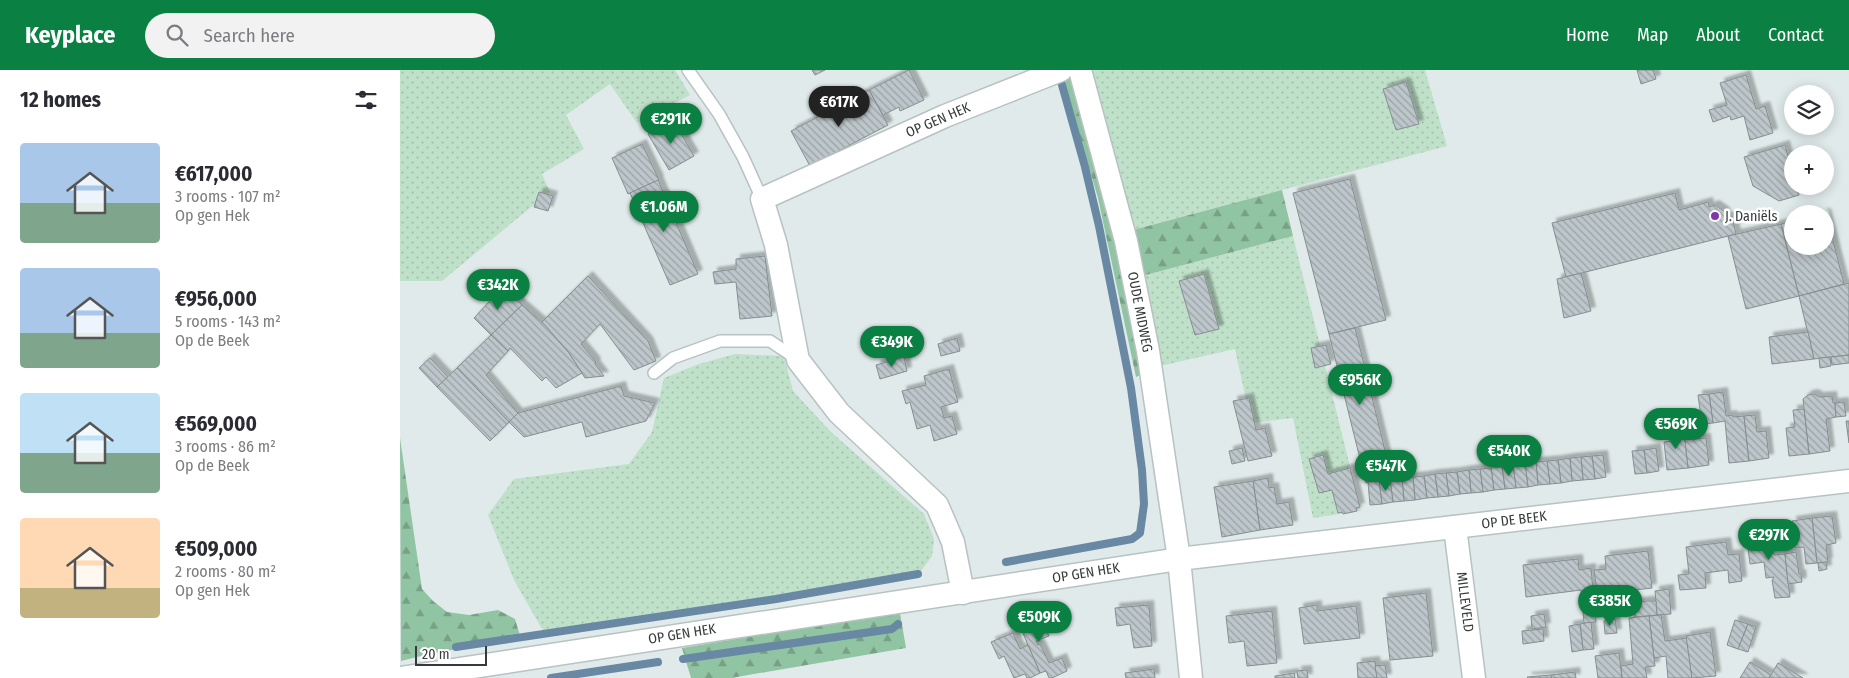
<!DOCTYPE html>
<meta charset="utf-8">
<style>
:root{--surface:#fff;--page:#f2f2f3;--text:#2b2b33;--muted:#7c7c81;--accent:#0b8043}
body{margin:0;font-family:"Fira Sans Condensed",sans-serif;background:var(--page);color:var(--text);height:100vh;display:flex;flex-direction:column;font-size:19px;white-space:nowrap}
*{box-sizing:border-box;margin:0}
p{font-size:16px;color:var(--muted)}
.icon{flex:none;width:28px;height:28px;fill:none;stroke:currentColor;stroke-width:2;stroke-linecap:round;stroke-linejoin:round}
.map{position:relative;flex:1;overflow:hidden}
.drawer{display:flex;flex-direction:column;background:var(--surface);width:400px}
.drawer>*{flex:none}
.controls{position:absolute;left:1384px;top:15px;display:grid;gap:10px}
.controls a{display:grid;place-items:center;width:50px;height:50px;border-radius:50%;background:var(--surface);box-shadow:0 2px 12px #0003;font-size:25px}
.scale{position:absolute;left:15px;bottom:12px;width:72px;box-sizing:border-box;padding-left:5px;border:2px solid #363a3b;border-top:0;font-size:14px;line-height:18px;white-space:nowrap;color:#363a3b;-webkit-text-stroke:4px #fff;paint-order:stroke}
.price{position:absolute;translate:-50% -42px;padding:0 11px;border-radius:18px;background:var(--accent);color:#fff;font-size:16px;line-height:32px;filter:drop-shadow(0 1px 2px #0008)}
.price::after{content:'';position:absolute;left:50%;top:30px;width:15px;height:11px;margin-left:-8px;background:inherit;clip-path:polygon(0 0,100% 0,50% 100%)}
.price.current{background:#222;color:#fff}
ul{padding:0;list-style:none}
li{display:flex;align-items:center;gap:15px;height:125px;padding:0 20px}
li span{display:grid;place-items:center;flex:none;width:140px;height:100px;border-radius:5px;color:#555}
li>.icon{margin-inline-start:auto}
span .icon{width:60px;height:60px;fill:#fffc;stroke-width:1}
li b{font-size:21px}
h2{display:flex;justify-content:space-between;align-items:center;height:60px;padding:0 20px;font-size:21px}
header{display:flex;align-items:center;gap:30px;box-sizing:border-box;height:70px;padding:0 25px;background:var(--accent);color:#fff}
header strong{font-size:24px}
nav{display:flex;gap:28px;margin-inline-start:auto;font-size:18px}
.search{width:350px;height:45px;background:var(--page);display:flex;align-items:center;gap:12px;box-sizing:border-box;padding:0 18px;border-radius:28px;color:var(--muted);font-size:19px}
main{display:flex;flex:1;min-height:0}
.map>svg:first-child{display:block}
</style>
<header>
<strong>Keyplace</strong>
<div class="search"><svg class="icon" aria-label="search" viewBox="0 0 24 24"><circle cx="10" cy="10" r="6"/><path d="M15 15l6 6"/></svg>Search here</div>
<nav><a>Home</a><a>Map</a><a>About</a><a>Contact</a></nav>
</header>
<main>
<section class="drawer">
<h2>12 homes<svg class="icon" aria-label="filters" viewBox="0 0 24 24"><path d="M4 7h16M4 17h16"/><circle cx="9" cy="7" r="2"/><circle cx="15" cy="17" r="2"/></svg></h2>
<ul>
<li><span style="background:linear-gradient(#a9c7e8 60%,#7fa58c 0)"><svg class="icon" aria-label="home" viewBox="0 0 24 24"><path d="M3 11l9-7 9 7M6 9v11h12V9"/></svg></span><div><b>€617,000</b><p>3 rooms · 107 m²</p><p>Op gen Hek</p></div></li>
<li><span style="background:linear-gradient(#a9c7e8 65%,#7fa58c 0)"><svg class="icon" aria-label="home" viewBox="0 0 24 24"><path d="M3 11l9-7 9 7M6 9v11h12V9"/></svg></span><div><b>€956,000</b><p>5 rooms · 143 m²</p><p>Op de Beek</p></div></li>
<li><span style="background:linear-gradient(#bfe0f5 60%,#7fa58c 0)"><svg class="icon" aria-label="home" viewBox="0 0 24 24"><path d="M3 11l9-7 9 7M6 9v11h12V9"/></svg></span><div><b>€569,000</b><p>3 rooms · 86 m²</p><p>Op de Beek</p></div></li>
<li><span style="background:linear-gradient(#ffd9b3 70%,#c2b280 0)"><svg class="icon" aria-label="home" viewBox="0 0 24 24"><path d="M3 11l9-7 9 7M6 9v11h12V9"/></svg></span><div><b>€509,000</b><p>2 rooms · 80 m²</p><p>Op gen Hek</p></div></li>
</ul>
</section>
<div class="map">
<svg width="1449" height="608" viewBox="0 0 1449 608">
<defs>
<pattern id="grass-dots" width="8" height="8" patternUnits="userSpaceOnUse" patternTransform="scale(1.25)"><rect width="8" height="8" fill="#bfe0c9"/><path d="M2 2h.1M6 6h.1" fill="none" stroke="#a5c1ae" stroke-width="1.8" stroke-linecap="round"/></pattern>
<pattern id="forest-firs" width="22" height="20" patternUnits="userSpaceOnUse" patternTransform="scale(1.25)"><rect width="22" height="20" fill="#91c4a2"/><path d="M5 1l3.5 6h-7zM16 11l3.5 6h-7z" fill="#77a085"/></pattern>
<pattern id="building-back-hatch" width="6" height="6" patternUnits="userSpaceOnUse" patternTransform="scale(1.25)"><rect width="6" height="6" fill="#bdc6ca"/><path d="M-1 5l2 2M0 0l6 6M5-1l2 2" fill="none" stroke="#9aa2a5"/></pattern>
<filter id="shadow"><feDropShadow dx="4.5" dy="-4.5" stdDeviation="1" flood-color="#0004"/></filter>
</defs>
<rect width="100%" height="100%" fill="#e0eaea"/>
<g fill="url(#grass-dots)">
<polygon points="0,0 275,0 290,25 237,53 210,14 166,45 184,79 142,104 150,122 131,137 42,211 0,211"/>
<polygon points="691,0 1025,0 1047,76 733,160"/>
<polygon points="893,166 961,441 913,448 893,348 851,353 835,279 760,296 742,206"/>
<polygon points="335,284 384,286 393,321 431,362 524,444 534,469 532,486 521,501 427,521 146,566 114,510 88,445 114,409 229,394 252,362 264,308 299,294"/>
</g>
<g fill="url(#forest-firs)">
<polygon points="660,0 691,0 733,160 882,120 893,166 742,206 760,296 736,307 698,128"/>
<polygon points="0,368 22,519 33,531 47,542 69,545 98,540 115,549 121,569 33,583 1,591"/>
<polygon points="491,543 500,543 506,578 331,608 291,608 282,578"/>
</g>
<g fill="none" stroke-linecap="round" stroke-linejoin="round">
<g stroke="#6888a3" stroke-width="8">
<polyline points="606,492 732,469 740,463 744,434 742,400 731,318 699,156 685,97 662,15"/>
<polyline points="56,577 376,529 518,504"/>
<polyline points="283,589 492,559 498,554"/>
<polyline points="151,608 258,592"/>
</g>
</g>
<g fill="url(#building-back-hatch)" stroke="#858e91" filter="url(#shadow)">
<polygon points="412,0 425,0 415,5"/>
<polygon points="509,0 524,30 500,41 499,37 483,45 469,20"/>
<polygon points="1237,0 1253,0 1256,9 1241,14"/>
<polygon points="1346,5 1356,39 1365,36 1373,63 1350,70 1344,46 1331,50 1330,46 1313,52 1309,40 1327,35 1320,13"/>
<polygon points="1006,12 1019,54 996,60 983,19"/>
<polygon points="469,20 488,55 410,96 391,61"/>
<polygon points="273,50 294,86 269,100 248,64"/>
<polygon points="242,74 259,110 228,124 212,88"/>
<polygon points="1385,75 1392,101 1392,116 1397,116 1399,125 1379,131 1353,116 1344,87"/>
<polygon points="950,109 986,250 929,264 893,123"/>
<polygon points="258,110 298,204 270,215 230,123"/>
<polygon points="139,122 153,126 148,141 134,137"/>
<polygon points="1275,123 1279,140 1308,132 1309,137 1315,135 1325,142 1326,147 1332,146 1336,164 1166,207 1152,153"/>
<polygon points="1426,143 1444,214 1399,226 1381,154 1392,151 1392,176 1425,176 1425,144 1422,144"/>
<polygon points="1381,154 1399,226 1346,239 1328,166"/>
<polygon points="365,186 372,246 340,249 336,212 315,214 313,202 336,199 336,189"/>
<polygon points="1181,203 1191,241 1164,248 1157,209"/>
<polygon points="804,204 819,259 795,265 779,211"/>
<polygon points="188,206 248,271 256,291 234,300 200,254 181,274 196,292 195,294 204,306 185,308 169,283 142,252"/>
<polygon points="1449,213 1449,285 1414,289 1399,226"/>
<polygon points="103,217 122,235 91,265 74,248"/>
<polygon points="122,235 144,254 169,283 182,303 156,318 146,307 142,311 110,278 108,281 91,265"/>
<polygon points="955,258 992,409 966,413 934,284 929,264"/>
<polygon points="1408,262 1414,289 1372,294 1369,267"/>
<polygon points="91,265 108,281 86,305 118,343 109,352 57,298"/>
<polygon points="557,268 560,281 541,286 538,274"/>
<polygon points="926,275 931,294 915,298 911,278"/>
<polygon points="1449,285 1449,293 1432,295 1431,287"/>
<polygon points="504,287 507,301 480,309 476,295"/>
<polygon points="1430,287 1431,296 1420,298 1419,288"/>
<polygon points="30,288 48,307 37,317 19,298"/>
<polygon points="57,298 109,352 90,371 37,317"/>
<polygon points="549,299 558,332 541,337 544,348 552,346 557,364 534,371 530,355 517,359 510,332 506,334 502,321 526,315 524,306"/>
<polygon points="221,316 224,326 255,333 246,351 186,367 182,352 124,367 109,352 118,343"/>
<polygon points="1323,322 1326,346 1332,345 1333,347 1344,346 1349,391 1329,393 1325,351 1313,353 1309,324"/>
<polygon points="1309,324 1313,353 1302,354 1298,325"/>
<polygon points="1414,324 1419,327 1432,326 1433,333 1435,333 1436,347 1426,349 1430,381 1409,384 1403,329 1408,325"/>
<polygon points="849,328 856,360 865,358 872,386 848,391 833,331"/>
<polygon points="1444,332 1446,346 1436,347 1435,333"/>
<polygon points="1404,339 1409,384 1389,386 1386,358 1395,357 1393,340"/>
<polygon points="1355,345 1357,362 1366,361 1369,388 1349,391 1344,346"/>
<polygon points="1446,351 1449,351 1449,373"/>
<polygon points="1293,354 1295,369 1306,368 1309,395 1288,398 1283,355"/>
<polygon points="1283,355 1288,398 1267,400 1264,372 1273,371 1272,356"/>
<polygon points="842,378 845,391 832,394 829,381"/>
<polygon points="1256,378 1259,401 1247,403 1244,380"/>
<polygon points="1244,380 1247,403 1235,404 1232,381"/>
<polygon points="923,385 928,404 950,398 960,437 956,438 957,441 943,444 942,442 938,443 932,420 919,423 909,389"/>
<polygon points="1203,385 1206,407 1195,409 1192,386"/>
<polygon points="1192,386 1195,409 1183,410 1181,387"/>
<polygon points="1181,387 1183,410 1172,411 1170,388"/>
<polygon points="1170,388 1172,411 1161,413 1158,390"/>
<polygon points="1158,390 1161,413 1150,414 1147,391"/>
<polygon points="1147,391 1150,414 1138,415 1136,392"/>
<polygon points="1136,392 1138,415 1128,417 1125,394"/>
<polygon points="1125,394 1128,417 1116,418 1113,395"/>
<polygon points="1113,395 1116,418 1105,419 1102,397"/>
<polygon points="1102,397 1105,419 1094,420 1091,398"/>
<polygon points="1091,398 1094,420 1083,422 1080,399"/>
<polygon points="1080,399 1083,422 1071,423 1069,400"/>
<polygon points="1069,400 1071,423 1060,424 1057,402"/>
<polygon points="1057,402 1060,424 1049,426 1046,403"/>
<polygon points="1046,403 1049,426 1038,427 1035,404"/>
<polygon points="1035,404 1038,427 1027,428 1024,406"/>
<polygon points="1024,406 1027,428 1015,430 1013,407"/>
<polygon points="1013,407 1015,430 1004,431 1002,408"/>
<polygon points="868,408 869,418 874,417 877,434 889,432 893,455 860,460 853,411"/>
<polygon points="1002,408 1004,431 993,432 990,410"/>
<polygon points="990,410 993,432 982,434 979,411"/>
<polygon points="853,411 860,460 822,467 814,417"/>
<polygon points="979,411 982,434 970,435 968,412"/>
<polygon points="1432,446 1436,473 1426,475 1428,492 1417,493 1412,448"/>
<polygon points="1412,448 1417,493 1406,494 1404,477 1395,478 1392,451"/>
<polygon points="1371,460 1374,485 1385,484 1390,527 1375,528 1372,510 1374,507 1366,508 1364,492 1350,494 1346,463"/>
<polygon points="1326,472 1328,485 1339,484 1342,511 1329,513 1328,500 1305,503 1306,518 1280,520 1278,505 1289,504 1286,477"/>
<polygon points="1248,481 1252,518 1209,523 1209,520 1197,521 1194,500 1206,499 1205,486"/>
<polygon points="1396,482 1399,504 1401,504 1402,512 1388,514 1385,484"/>
<polygon points="1178,489 1179,500 1191,498 1196,552 1184,553 1181,520 1126,527 1123,495"/>
<polygon points="1426,492 1427,499 1419,501 1418,493"/>
<polygon points="1269,519 1271,544 1257,545 1255,521"/>
<polygon points="1026,523 1033,586 990,590 983,528"/>
<polygon points="1247,531 1256,531 1257,545 1235,547 1233,533"/>
<polygon points="749,535 752,576 734,578 730,554 717,556 715,538"/>
<polygon points="917,535 917,541 956,536 960,568 904,574 899,538"/>
<polygon points="637,538 649,566 636,571 638,575 640,574 649,593 662,588 667,601 652,608 649,608 646,601 640,603 616,547"/>
<polygon points="872,541 877,593 847,596 844,571 829,573 826,546"/>
<polygon points="1144,544 1146,557 1132,559 1131,546"/>
<polygon points="1261,545 1265,571 1287,568 1292,608 1268,608 1266,586 1254,588 1249,546"/>
<polygon points="1249,546 1255,596 1245,597 1247,608 1222,608 1221,596 1233,594 1229,548"/>
<polygon points="1215,549 1217,563 1205,564 1204,551"/>
<polygon points="1335,550 1348,554 1338,579 1327,575"/>
<polygon points="1191,552 1194,579 1183,580 1180,554"/>
<polygon points="1180,554 1183,580 1172,582 1169,556"/>
<polygon points="1348,554 1356,557 1348,582 1338,579"/>
<polygon points="1143,559 1144,571 1123,574 1122,561"/>
<polygon points="1310,562 1316,606 1292,608 1286,566"/>
<polygon points="613,563 620,579 628,575 640,603 630,608 627,608 625,604 614,608 604,586 599,589 591,572"/>
<polygon points="1219,583 1222,608 1198,608 1195,586"/>
<polygon points="975,591 977,608 958,608 957,593"/>
<polygon points="1350,592 1371,605 1369,608 1340,608"/>
<polygon points="1378,593 1403,608 1369,608"/>
<polygon points="985,595 987,608 977,608 975,596"/>
<polygon points="754,599 755,608 726,608 725,603"/>
<polygon points="907,600 908,608 898,608 897,601"/>
<polygon points="1175,602 1176,608 1151,608 1151,605"/>
<polygon points="894,603 895,608 875,608 875,606"/>
<polygon points="1151,605 1151,608 1128,608 1127,607"/>
</g>
<g fill="none" stroke-linecap="round" stroke-linejoin="round">
<defs>
<g id="service">
<polyline points="288,0 319,44 343,87 362,129"/>
<polyline points="254,303 273,288 320,271 370,271 397,289"/>
</g>
<g id="minor">
<polyline points="680,0 726,171 748,281 779,489 791,608"/>
<polyline points="1055,457 1074,608"/>
<polyline points="563,523 553,472 537,435 439,343 398,290 376,175 362,129 545,46 661,0"/>
<polyline points="1,608 779,489 1449,411"/>
</g>
</defs>
<use href="#service" stroke="#b8c2c3" stroke-width="14"/>
<use href="#minor" stroke="#b8c2c3" stroke-width="25"/>
<use href="#service" stroke="#fff" stroke-width="11"/>
<use href="#minor" stroke="#fff" stroke-width="22"/>
</g>
<circle fill="#8236a7" stroke="#fff" stroke-width="2" cx="1315" cy="146" r="5"/>
<g text-anchor="middle" dominant-baseline="central" stroke-width="5" stroke-linejoin="round" paint-order="stroke">
<g font-size="14" fill="#363a3b" stroke="#fff">
<text transform="translate(538 50) rotate(-23)">OP GEN HEK</text>
<text transform="translate(740 242) rotate(79)">OUDE MIDWEG</text>
<text transform="translate(1114 450) rotate(-7)">OP DE BEEK</text>
<text transform="translate(686 503) rotate(-9)">OP GEN HEK</text>
<text transform="translate(1065 532) rotate(83)">MILLEVELD</text>
<text transform="translate(282 564) rotate(-9)">OP GEN HEK</text>
</g>
<g font-size="14" fill="#363a3b" stroke="#fff" text-anchor="start">
<text x="1325" y="146">J. Daniëls</text>
</g>
</g>
</svg>
<div class="controls">
<a><svg class="icon" aria-label="layers" viewBox="0 0 24 24"><path d="M12 4l9 5-9 5-9-5zM3 14l9 5 9-5"/></svg></a>
<a>+</a>
<a>−</a>
</div>
<div class="scale">20 m</div>
<b class="price current" style="left:439px;top:58px">€617K</b>
<b class="price" style="left:271px;top:75px">€291K</b>
<b class="price" style="left:264px;top:163px">€1.06M</b>
<b class="price" style="left:98px;top:241px">€342K</b>
<b class="price" style="left:492px;top:298px">€349K</b>
<b class="price" style="left:960px;top:336px">€956K</b>
<b class="price" style="left:1276px;top:380px">€569K</b>
<b class="price" style="left:1109px;top:407px">€540K</b>
<b class="price" style="left:986px;top:422px">€547K</b>
<b class="price" style="left:1369px;top:491px">€297K</b>
<b class="price" style="left:1210px;top:557px">€385K</b>
<b class="price" style="left:639px;top:573px">€509K</b>
</div>
</main>
